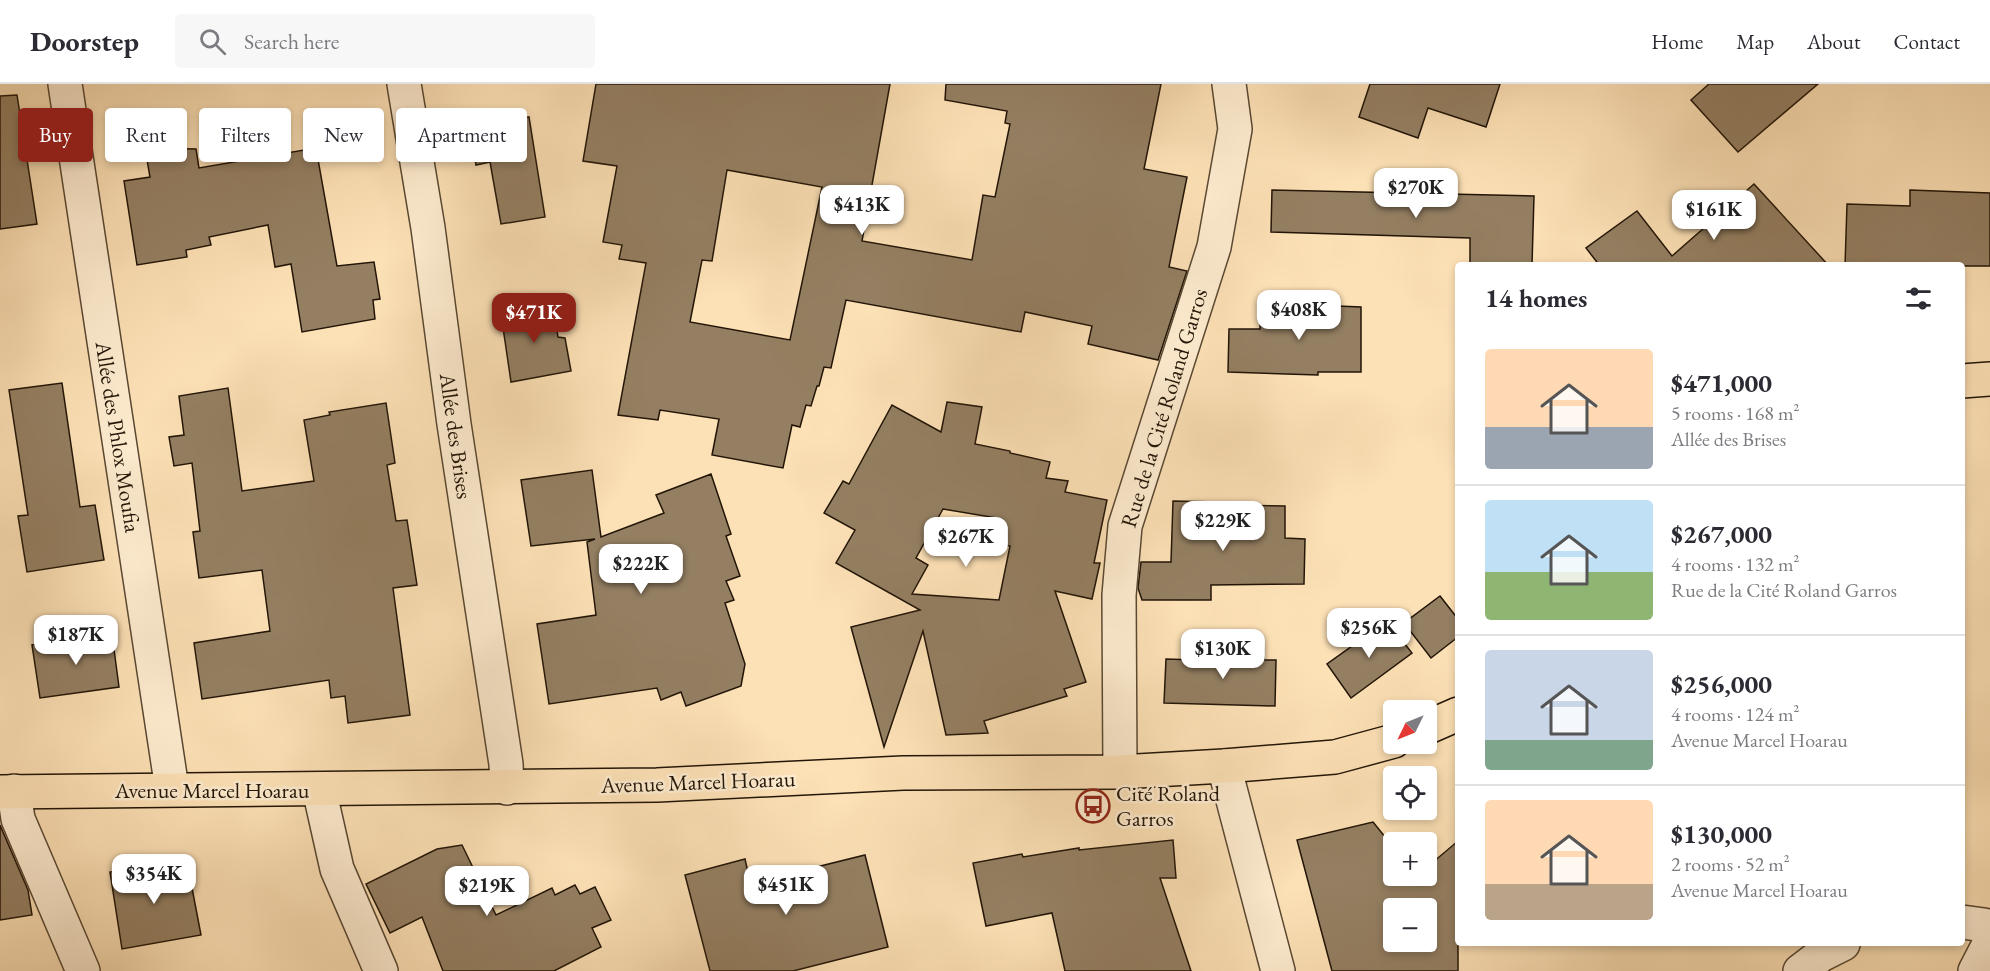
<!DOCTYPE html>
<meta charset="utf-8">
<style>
:root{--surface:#fff;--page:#f7f7f7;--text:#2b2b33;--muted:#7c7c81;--line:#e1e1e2;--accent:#8f2418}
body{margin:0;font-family:"EB Garamond",serif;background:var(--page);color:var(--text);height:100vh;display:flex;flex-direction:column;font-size:22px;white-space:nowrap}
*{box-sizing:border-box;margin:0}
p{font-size:20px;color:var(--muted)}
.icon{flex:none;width:33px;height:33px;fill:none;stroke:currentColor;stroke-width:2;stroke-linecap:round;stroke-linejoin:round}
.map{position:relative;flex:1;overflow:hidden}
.drawer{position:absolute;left:1455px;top:178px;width:510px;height:684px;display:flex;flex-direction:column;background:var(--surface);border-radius:6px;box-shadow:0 3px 9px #0003}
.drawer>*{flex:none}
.banner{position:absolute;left:18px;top:24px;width:570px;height:54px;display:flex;gap:12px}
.needle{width:39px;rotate:227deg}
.controls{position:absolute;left:1383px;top:616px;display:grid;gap:12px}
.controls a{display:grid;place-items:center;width:54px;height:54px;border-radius:6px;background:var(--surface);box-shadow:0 3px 9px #0003;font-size:30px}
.price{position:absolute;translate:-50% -51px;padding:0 14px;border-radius:12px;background:#fff;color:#222;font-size:20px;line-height:39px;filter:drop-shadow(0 2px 3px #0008)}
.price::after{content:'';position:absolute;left:50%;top:36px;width:18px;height:14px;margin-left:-9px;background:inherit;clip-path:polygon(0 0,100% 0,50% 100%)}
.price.selected{background:var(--accent);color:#fff}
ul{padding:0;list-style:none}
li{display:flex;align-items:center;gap:18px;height:150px;padding:0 30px}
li+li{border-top:2px solid var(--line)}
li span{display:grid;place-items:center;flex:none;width:168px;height:120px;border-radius:6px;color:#555}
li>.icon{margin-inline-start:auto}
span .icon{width:72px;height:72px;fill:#fffc;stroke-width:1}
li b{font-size:26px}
h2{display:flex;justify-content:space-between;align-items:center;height:72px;padding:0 30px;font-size:26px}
.chip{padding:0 21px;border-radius:6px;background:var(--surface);box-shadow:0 3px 9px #0003;font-size:21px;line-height:54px}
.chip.selected{background:var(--accent);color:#fff}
header{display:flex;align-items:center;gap:36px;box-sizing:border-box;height:84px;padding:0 30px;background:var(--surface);border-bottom:2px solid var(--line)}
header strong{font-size:28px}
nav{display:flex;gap:33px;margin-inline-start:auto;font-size:21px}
.search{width:420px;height:54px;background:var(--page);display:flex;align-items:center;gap:15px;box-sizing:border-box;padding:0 21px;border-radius:6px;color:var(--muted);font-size:22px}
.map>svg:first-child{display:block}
</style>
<header>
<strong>Doorstep</strong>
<div class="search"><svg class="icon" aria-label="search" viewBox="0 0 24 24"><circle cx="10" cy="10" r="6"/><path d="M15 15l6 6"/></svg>Search here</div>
<nav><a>Home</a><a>Map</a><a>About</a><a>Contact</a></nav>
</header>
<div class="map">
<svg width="1990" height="887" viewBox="0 0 1990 887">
<rect width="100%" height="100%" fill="#fde1b6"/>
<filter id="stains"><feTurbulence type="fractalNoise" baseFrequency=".00333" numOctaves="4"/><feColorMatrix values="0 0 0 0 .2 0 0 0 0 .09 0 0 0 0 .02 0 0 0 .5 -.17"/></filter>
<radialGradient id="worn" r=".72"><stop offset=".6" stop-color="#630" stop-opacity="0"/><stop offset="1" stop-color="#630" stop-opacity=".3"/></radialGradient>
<g fill="#947f62" stroke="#221507" stroke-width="1.5" fill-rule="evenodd">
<path d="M596,0h294l-28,157 110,19 11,-65 12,2 15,-73 -5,-1 2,-12 -62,-11 1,-16h215l-17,85 43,8 -18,90 18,4 -29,89 -70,-16 4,-18 -67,-14 -4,20 -175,-32 -15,68 -7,-1 -5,19h-2l-6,20 -5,-1 -6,22 -8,-2 -9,43 -71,-13 7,-36 -59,-9 -2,10 -40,-5 28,-152 -27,-4 3,-14 -19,-3 14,-76 -34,-5zM727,86l95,17 -32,153 -100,-18 12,-62 10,1z"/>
<polygon points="1370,0 1500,0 1486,43 1428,24 1418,54 1359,33"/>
<polygon points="1709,0 1818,0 1738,68 1691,16"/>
<polygon points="17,11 37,140 0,145 0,12"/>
<polygon points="529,33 545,133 501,140 490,78 476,81 470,44"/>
<polygon points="145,64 196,65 199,84 316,64 337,182 374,178 380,215 373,216 375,235 302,248 291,180 275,183 268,141 209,153 211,161 186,166 187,173 137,181 124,97 150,93"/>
<polygon points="1754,100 1829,182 1600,182 1586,164 1637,127 1672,172"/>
<polygon points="1272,106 1534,112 1532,181 1470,182 1470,154 1271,148"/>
<polygon points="1910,106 1990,109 1990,182 1845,182 1847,120 1910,122"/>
<polygon points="1261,219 1361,223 1361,288 1318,288 1318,291 1228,288 1229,245 1260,245"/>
<polygon points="553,222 558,253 565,254 571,287 511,298 501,230"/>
<polygon points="62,299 80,423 95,421 104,476 27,488 18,432 28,431 9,306"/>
<polygon points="228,304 242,407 314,397 304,336 330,331 329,328 386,319 395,379 387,381 396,437 407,436 417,501 393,504 410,631 348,639 345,612 331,614 329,596 202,615 194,559 270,547 262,486 199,494 193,448 200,447 192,379 174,382 169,353 184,351 179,312"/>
<path d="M947,318l35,5 -7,37 35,7v2l40,9 -4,16 22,3 -3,11 42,8 -13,63h6l-8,36 -37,-8 31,91 -22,7 3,7 -83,25 4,12 -42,2 -23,-104 -39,116 -33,-120 69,-17 -84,-47 19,-33 -31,-17 19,-32 6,3 43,-79 49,27zM943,425l54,9 -4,25 17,3 -11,54 -87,-6 16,-29 -12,-7z"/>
<polygon points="592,386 601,453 664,429 656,411 711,390 731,450 726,452 740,492 726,497 734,516 725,519 745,580 741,602 686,622 681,608 661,616 657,604 549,620 537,540 596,531 587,458 595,455 531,462 521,396"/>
<polygon points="1173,417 1218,418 1218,421 1285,422 1285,454 1305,455 1304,500 1211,501 1211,516 1142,516 1138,504 1141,478 1171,478"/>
<polygon points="1440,512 1458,535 1458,553 1431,574 1404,539"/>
<polygon points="1387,537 1412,569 1351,614 1327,580"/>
<polygon points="112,550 119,603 40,614 32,561"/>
<polygon points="1229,563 1264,564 1264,576 1276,576 1275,622 1164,619 1166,575 1229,577"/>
<path d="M1373,738l21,26v28h32v-8l32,-27v130h-126l-35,-131zM1394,825h32v33h-32z"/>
<polygon points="0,741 28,806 32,831 0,836"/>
<polygon points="1173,756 1176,794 1160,794 1191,887 1065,887 1052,829 986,842 973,779 1022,770 1023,773 1079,764 1079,766"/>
<polygon points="462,761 496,831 552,804 555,811 575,801 580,810 595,803 611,836 592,844 601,863 554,887 443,887 422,833 390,849 366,800 437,765"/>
<polygon points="865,771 888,863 793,887 710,887 685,791 745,775 749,793 770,787 772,794"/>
<polygon points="163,779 164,788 188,783 201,851 122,865 110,788"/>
</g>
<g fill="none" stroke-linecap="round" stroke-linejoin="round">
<defs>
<g id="minor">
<polyline points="65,0 172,705"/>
<polyline points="404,0 428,144 454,340 506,680 507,704"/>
<polyline points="1224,682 1278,887"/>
<polyline points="1120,688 1119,511 1125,442 1214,163 1235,45 1229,0"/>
<polyline points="319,705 337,785 381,887"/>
<polyline points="14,707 18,735 83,887"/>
<polyline points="1962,838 1984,841 1990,847"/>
<polyline points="1800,887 1821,871 1843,860"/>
<polyline points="1975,887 1990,858"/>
</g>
<g id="major">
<polyline points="1962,297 1990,295"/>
<polyline points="1426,644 1458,630"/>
<polyline points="0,708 657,701 903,689 1120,688 1224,682 1335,673 1394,657"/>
</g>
</defs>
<use href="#minor" stroke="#594833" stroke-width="36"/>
<use href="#major" stroke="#221507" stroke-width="36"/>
<use href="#minor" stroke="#feecd0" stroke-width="33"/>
<use href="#major" stroke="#fde1b6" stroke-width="33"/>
</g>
<defs>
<symbol id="bus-ring" viewBox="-11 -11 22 22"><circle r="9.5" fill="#feecd0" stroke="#8f2418" stroke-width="1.5"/><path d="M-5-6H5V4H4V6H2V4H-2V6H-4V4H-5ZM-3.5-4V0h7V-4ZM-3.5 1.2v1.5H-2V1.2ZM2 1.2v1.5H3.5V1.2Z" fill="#8f2418"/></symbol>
</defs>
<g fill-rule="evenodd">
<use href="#bus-ring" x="1074" y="703" width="38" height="38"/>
</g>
<g text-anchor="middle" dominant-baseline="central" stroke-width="5" stroke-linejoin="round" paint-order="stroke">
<g font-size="22" fill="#221507" stroke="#feecd0">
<text transform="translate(1164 324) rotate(-73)">Rue de la Cité Roland Garros</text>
<text transform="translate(456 352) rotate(82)">Allée des Brises</text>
<text transform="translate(118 353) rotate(81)">Allée des Phlox Moufia</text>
<text transform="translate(698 698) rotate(-2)">Avenue Marcel Hoarau</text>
<text x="212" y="706">Avenue Marcel Hoarau</text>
</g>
<g font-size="22" fill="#221507" stroke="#feecd0" text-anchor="start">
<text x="1116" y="709">Cité Roland<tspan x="1116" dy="25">Garros</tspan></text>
</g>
</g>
<rect width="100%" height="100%" filter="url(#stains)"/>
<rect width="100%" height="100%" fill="url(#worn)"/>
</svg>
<div class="controls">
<a><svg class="needle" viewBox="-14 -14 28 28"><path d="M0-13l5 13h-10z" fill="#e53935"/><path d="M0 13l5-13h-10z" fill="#7c7c81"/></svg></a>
<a><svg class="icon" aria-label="locate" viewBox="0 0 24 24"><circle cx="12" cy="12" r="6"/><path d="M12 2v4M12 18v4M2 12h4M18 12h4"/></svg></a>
<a>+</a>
<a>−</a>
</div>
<b class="price" style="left:1416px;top:135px">$270K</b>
<b class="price" style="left:862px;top:152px">$413K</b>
<b class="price" style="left:1714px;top:157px">$161K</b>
<b class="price" style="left:1299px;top:257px">$408K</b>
<b class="price selected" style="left:534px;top:260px">$471K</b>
<b class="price" style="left:1223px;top:468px">$229K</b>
<b class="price" style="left:966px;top:484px">$267K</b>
<b class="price" style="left:641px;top:511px">$222K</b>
<b class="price" style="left:1369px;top:575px">$256K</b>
<b class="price" style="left:76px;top:582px">$187K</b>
<b class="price" style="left:1223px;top:596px">$130K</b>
<b class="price" style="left:154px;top:821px">$354K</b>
<b class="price" style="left:786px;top:832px">$451K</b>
<b class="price" style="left:487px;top:833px">$219K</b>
<div class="banner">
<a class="chip selected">Buy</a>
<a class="chip">Rent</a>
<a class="chip">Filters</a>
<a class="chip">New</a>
<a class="chip">Apartment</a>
</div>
<section class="drawer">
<h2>14 homes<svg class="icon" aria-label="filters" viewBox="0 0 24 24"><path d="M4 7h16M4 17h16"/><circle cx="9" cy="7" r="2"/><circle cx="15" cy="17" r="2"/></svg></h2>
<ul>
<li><span style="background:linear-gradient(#ffd9b3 65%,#9aa5b1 0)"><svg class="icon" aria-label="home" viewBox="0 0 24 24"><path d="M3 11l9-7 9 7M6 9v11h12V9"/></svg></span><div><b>$471,000</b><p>5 rooms · 168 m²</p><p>Allée des Brises</p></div></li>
<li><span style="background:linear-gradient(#bfe0f5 60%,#8fb573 0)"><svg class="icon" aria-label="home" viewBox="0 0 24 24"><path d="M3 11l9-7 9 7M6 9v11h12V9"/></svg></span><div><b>$267,000</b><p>4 rooms · 132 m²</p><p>Rue de la Cité Roland Garros</p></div></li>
<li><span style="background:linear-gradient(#c9d6e8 75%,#7fa58c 0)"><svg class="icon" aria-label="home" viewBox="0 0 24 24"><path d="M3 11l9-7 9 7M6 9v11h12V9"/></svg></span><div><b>$256,000</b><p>4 rooms · 124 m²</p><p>Avenue Marcel Hoarau</p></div></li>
<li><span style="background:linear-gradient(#ffd9b3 70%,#b9a48a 0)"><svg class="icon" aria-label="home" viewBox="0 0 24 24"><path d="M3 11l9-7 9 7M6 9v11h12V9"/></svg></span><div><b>$130,000</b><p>2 rooms · 52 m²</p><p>Avenue Marcel Hoarau</p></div></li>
</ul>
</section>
</div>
